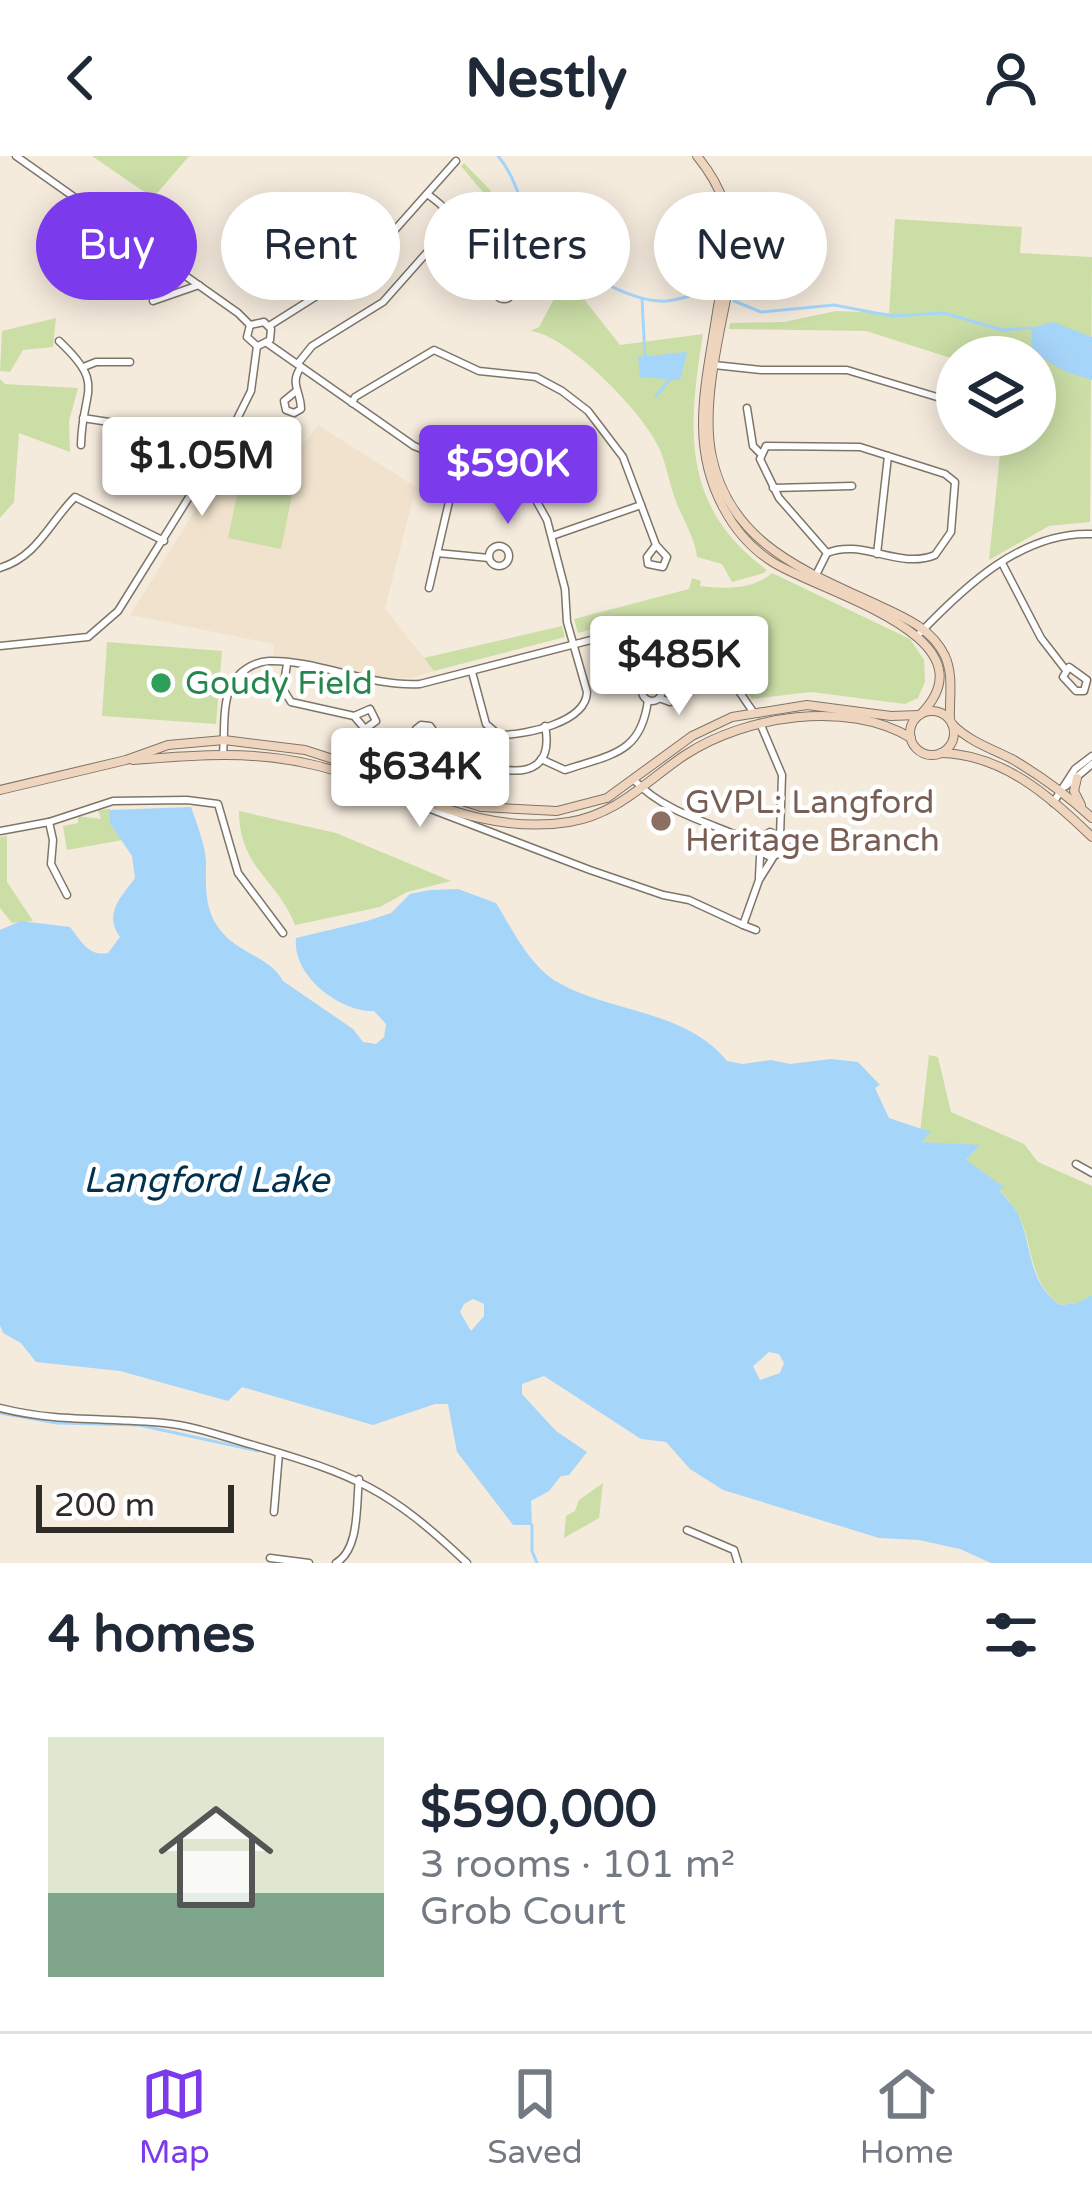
<!DOCTYPE html>
<meta charset="utf-8">
<style>
:root{--surface:#fff;--page:#f6f6f7;--text:#1f2937;--muted:#747a83;--line:#e0e1e3;--accent:#7c3aed}
body{margin:0;font-family:"Varela Round",sans-serif;background:var(--page);color:var(--text);height:100vh;display:flex;flex-direction:column;font-size:45px;white-space:nowrap}
*{box-sizing:border-box;margin:0}
p{font-size:39px;color:var(--muted)}
.icon{flex:none;width:66px;height:66px;fill:none;stroke:currentColor;stroke-width:2;stroke-linecap:round;stroke-linejoin:round}
.map{position:relative;height:1407px;overflow:hidden}
.details{display:flex;flex-direction:column;background:var(--surface);flex:1}
.details>*{flex:none}
.guide{position:absolute;left:36px;top:36px;width:1020px;height:108px;display:flex;gap:24px}
.fabs{position:absolute;left:936px;top:180px;display:grid;gap:24px}
.fabs a{display:grid;place-items:center;width:120px;height:120px;border-radius:50%;background:var(--surface);box-shadow:0 6px 30px #0003;font-size:60px}
.scale{position:absolute;left:36px;bottom:30px;width:198px;box-sizing:border-box;padding-left:12px;border:6px solid #2f2b26;border-top:0;font-size:33px;line-height:42px;white-space:nowrap;color:#2f2b26;-webkit-text-stroke:9px #fff;paint-order:stroke}
.price{position:absolute;translate:-50% -102px;padding:0 27px;border-radius:12px;background:#fff;color:#222;font-size:39px;line-height:78px;filter:drop-shadow(0 3px 6px #0008)}
.price::after{content:'';position:absolute;left:50%;top:72px;width:36px;height:27px;margin-left:-18px;background:inherit;clip-path:polygon(0 0,100% 0,50% 100%)}
.price.selected{background:var(--accent);color:#fff}
ul{padding:0;list-style:none}
li{display:flex;align-items:center;gap:36px;height:300px;padding:0 48px}
li+li{border-top:3px solid var(--line)}
li span{display:grid;place-items:center;flex:none;width:336px;height:240px;border-radius:0px;color:#555}
li>.icon{margin-inline-start:auto}
span .icon{width:144px;height:144px;fill:#fffc;stroke-width:1}
li b{font-size:51px}
h2{display:flex;justify-content:space-between;align-items:center;height:144px;padding:0 48px;font-size:51px}
.chip{padding:0 42px;border-radius:54px;background:var(--surface);box-shadow:0 6px 30px #0003;font-size:42px;line-height:108px}
.chip.selected{background:var(--accent);color:#fff}
header{display:flex;justify-content:space-between;align-items:center;height:156px;padding:0 48px;background:var(--surface);font-size:54px;font-weight:700}
.tabs{display:flex;justify-content:space-around;align-items:center;height:168px;border-top:3px solid var(--line);background:var(--surface);font-size:33px;color:var(--muted)}
.tabs a{display:grid;justify-items:center;gap:6px}
.tabs .selected{color:var(--accent)}
.map>svg:first-child{display:block}
</style>
<header><svg class="icon" aria-label="back" viewBox="0 0 24 24"><path d="M15 5l-7 7 7 7"/></svg>Nestly<svg class="icon" aria-label="person" viewBox="0 0 24 24"><circle cx="12" cy="8" r="4"/><path d="M4 21q1-7 8-7t8 7"/></svg></header>
<div class="map">
<svg width="1092" height="1407" viewBox="0 0 1092 1407">
<rect width="100%" height="100%" fill="#f5ebdd"/>
<polygon fill="#f0e2cd" points="318,269 416,331 385,452 434,515 411,522 385,522 273,499 274,488 130,459 245,274 305,286"/>
<g fill="#cbdea6">
<polygon points="92,0 189,0 153,42"/>
<path d="M464,7l26,27 34,68 44,21 52,66 83,-11c-15,95 -23,172 64,236l-3,3 -32,9 -10,-18 -25,-7c-2,-18 -13,-36 -20,-53 -7,-17 -10,-37 -17,-54 -14,-35 -93,-116 -130,-119l9,-4 23,-43 -42,-22 -28,-59 -31,-37z"/>
<polygon points="895,63 1022,71 1020,97 1092,101 1090,366 1049,370 989,404 1002,279 1035,279 1035,201 957,201 957,204 866,175 729,173 730,167 784,166 836,155 889,157"/>
<polygon points="56,162 53,191 23,194 10,216 0,215 2,175"/>
<polygon points="0,223 5,228 78,232 69,265 70,296 19,277 14,346 0,362"/>
<polygon points="250,279 302,290 281,393 228,382"/>
<path d="M772,417l138,66 14,21 1,22 -7,16 -13,6 -94,-12 -59,7c-67,-88 -65,-94 -174,-66l-4,-14 115,-30 3,-11 9,3 -1,5c25,3 52,4 72,-13z"/>
<polygon points="562,470 565,481 434,515 424,502"/>
<polygon points="107,486 222,495 216,568 102,560"/>
<polygon points="110,653 115,675 123,684 67,694 63,670 78,667 78,660 101,663 98,654"/>
<path d="M239,655l97,22 115,48 -44,11 -27,15 -85,18c-17,-45 -56,-57 -56,-114z"/>
<polygon points="7,680 7,726 33,765 12,767 0,752 0,681"/>
<path d="M929,899l9,2 13,55 73,32 14,18 54,24v109l-15,8 -17,2c-34,-25 -25,-64 -45,-96 -13,-19 -32,-34 -49,-49l13,-14 -60,-4z"/>
<polygon points="603,1327 599,1362 564,1382 566,1360 575,1355 579,1344"/>
</g>
<g fill="#a6d5fa" fill-rule="evenodd">
<polygon points="1053,166 1092,181 1092,224 1066,216 1032,196 1031,172"/>
<polygon points="687,196 680,224 640,221 638,201"/>
<path d="M191,651c5,14 15,40 15,55 0,23 -2,45 12,65 17,26 52,29 65,54l70,48 10,13 13,2 8,-7 2,-13 -12,-13c-35,1 -82,-36 -78,-73l71,-17 24,-8 19,-19 20,-4 28,-1 38,14c16,26 35,65 63,80 53,30 127,27 168,78l16,3 28,-4 19,4 41,-5 27,3 22,23 -5,3 14,30 42,14 -10,10 59,3 -14,15 38,27 -5,3c6,7 15,16 19,24 15,33 9,68 42,91l17,-2 15,-8v268h-101l-31,-14 -41,-9 -40,-2 -156,-48 -33,-21 -24,-27 -25,-3 -97,-63 -22,8v10l34,37 31,21 -18,23 -8,1 -12,15 -18,10 1,24h-19l-56,-73 -9,-48h-13l-62,21 -131,-38 -14,14 -108,-30 -84,-9 -15,-19 -18,-10 -3,-8v-395l21,-9 49,6c11,14 19,30 38,26l12,-16c-17,-23 1,-40 15,-59l-3,-22 -22,-33v-13zM473,1143l11,5v12l-13,15 -11,-19 4,-8zM769,1196l10,2 5,9 -4,10 -20,7 -7,-14z"/>
</g>
<g fill="none" stroke-linecap="round" stroke-linejoin="round">
<g stroke="#a6d5fa" stroke-width="3">
<path d="M498,0c18,21 20,44 34,66 22,35 93,82 135,79 12,-1 25,-6 36,-9"/>
<polyline points="642,143 645,201"/>
<polyline points="734,145 761,156 834,149 892,160 944,157 1002,174 1031,172"/>
<polyline points="656,240 670,223"/>
<polyline points="0,1257 57,1267 139,1269 258,1295"/>
<polyline points="532,1369 532,1395 537,1407"/>
</g>
<defs>
<g id="minor">
<path d="M443,79c18,15 34,42 53,52"/>
<polyline points="84,122 125,95 132,83"/>
<circle cx="504" cy="134" r="9"/>
<polyline points="153,145 199,129"/>
<polyline points="269,170 361,112 456,5"/>
<path d="M59,185c48,45 23,47 22,104"/>
<path d="M267,187l147,103 44,17 46,8 23,13 20,36 18,69 2,33 20,70c-1,31 -62,43 -88,43l-13,-11 -14,-52"/>
<path d="M299,206l13,-16 71,-44 63,-71c9,-18 -5,-27 -19,-37"/>
<polyline points="714,209 761,214 847,214 957,247"/>
<polyline points="86,210 96,206 130,206"/>
<path d="M295,236l-11,9 2,9 8,3 7,-4c0,-18 -12,-25 0,-42"/>
<polyline points="352,247 355,241 434,194 479,215 536,221 562,235 588,255 623,301 656,389 667,401 663,411 648,408 647,401 656,389"/>
<polyline points="747,252 753,290 760,297"/>
<polyline points="83,262 141,271 183,267 222,288"/>
<polyline points="773,332 852,330"/>
<polyline points="552,380 641,349"/>
<circle cx="499" cy="400" r="10"/>
<polyline points="437,397 489,402"/>
<polyline points="877,398 888,300"/>
<polyline points="1002,407 1041,482 1065,513"/>
<path d="M0,412c38,-12 49,-45 75,-71l89,44"/>
<path d="M814,423l13,-26c35,-15 72,17 108,2l16,-23 4,-50 -10,-8 -85,-27 -94,-1 -6,13 19,39 48,55"/>
<polyline points="429,432 458,307"/>
<polyline points="287,508 283,533 291,546 354,560 365,573 376,565 370,553 354,560"/>
<polygon points="1069,511 1087,524 1084,535 1076,535 1063,521"/>
<circle cx="652" cy="535" r="10"/>
<polyline points="659,542 670,546 724,516"/>
<path d="M436,581l-8,6 -10,-2 -2,-12 5,-4 9,1c21,36 131,79 115,0"/>
<path d="M223,597c2,-21 -1,-48 8,-67 7,-14 22,-24 38,-25 49,-1 100,26 151,23l237,-61c47,5 72,55 97,90"/>
<path d="M541,603l24,11c47,-16 76,-16 83,-70"/>
<path d="M634,624c33,35 83,44 125,65"/>
<polyline points="49,666 53,684 51,708 67,739"/>
<polyline points="0,675 49,666 113,645 187,644 218,648 238,717 283,777"/>
<polyline points="783,687 797,698"/>
<polyline points="743,769 756,774"/>
<polyline points="1076,1008 1092,1017"/>
<path d="M0,1252c60,15 105,9 164,15 31,3 60,14 89,22 103,30 136,44 214,118"/>
<polyline points="274,1356 279,1297"/>
<polyline points="687,1374 734,1394 738,1407"/>
<polyline points="270,1402 309,1407"/>
<path d="M336,1407c24,-14 20,-58 23,-84"/>
</g>
<g id="tertiary">
<polyline points="16,0 238,157 250,169"/>
<polyline points="250,169 264,166 271,173 270,184 258,190"/>
<polyline points="250,169 247,181 257,190"/>
<path d="M920,477c45,-47 103,-102 172,-99"/>
<polyline points="0,490 88,481 118,455 234,269 251,235 257,190"/>
<polyline points="760,567 782,619 780,681"/>
<polyline points="352,623 590,714 663,739 689,744 743,769 759,724 774,700"/>
<polyline points="1066,630 1092,608"/>
<polyline points="1053,647 1075,613 1092,600"/>
<polyline points="759,721 761,682 770,676 780,681 783,690 779,698 770,701 761,696"/>
</g>
<g id="secondary">
<path d="M697,0c27,33 34,61 37,103 -10,58 -33,136 -23,193 17,92 94,119 169,154 26,12 52,23 65,50 9,20 4,43 5,64"/>
<path d="M730,92c-8,29 -12,59 -17,89 -10,60 -20,114 10,170 11,21 28,41 48,54 44,30 227,74 150,153"/>
<circle cx="932" cy="577" r="22"/>
<path d="M952,568c18,18 38,24 60,35 29,17 56,37 80,59"/>
<path d="M941,597c61,1 109,43 151,84"/>
<path d="M133,604c62,-5 120,-10 181,5 86,20 163,72 255,57 49,-8 77,-41 116,-67 59,-39 163,-56 226,-17"/>
<polyline points="1077,622 1074,635 1081,649"/>
<polyline points="0,634 126,604 168,589 224,584 305,594 481,651 557,655 607,642 692,580 732,561 807,549 891,560 919,559"/>
</g>
</defs>
<use href="#minor" stroke="#7e7569" stroke-width="9"/>
<use href="#tertiary" stroke="#7e7569" stroke-width="9"/>
<use href="#secondary" stroke="#7e7569" stroke-width="10"/>
<use href="#minor" stroke="#fff" stroke-width="6"/>
<use href="#tertiary" stroke="#fff" stroke-width="6"/>
<use href="#secondary" stroke="#f0d5be" stroke-width="8"/>
</g>
<circle fill="#2e9e5b" stroke="#fff" stroke-width="4.5" cx="161" cy="527" r="12"/>
<circle fill="#8d6e63" stroke="#fff" stroke-width="4.5" cx="661" cy="665" r="12"/>
<g text-anchor="middle" dominant-baseline="central" stroke-width="9" stroke-linejoin="round" paint-order="stroke">
<g font-size="33" fill="#27864d" stroke="#fff" text-anchor="start">
<text x="185" y="527">Goudy Field</text>
</g>
<g font-size="33" fill="#785e54" stroke="#fff" text-anchor="start">
<text x="685" y="646">GVPL: Langford<tspan x="685" dy="38">Heritage Branch</tspan></text>
</g>
<g font-size="36" font-style="italic" fill="#00314e" stroke="#fff">
<text x="206" y="1024">Langford Lake</text>
</g>
</g>
</svg>
<div class="fabs">
<a><svg class="icon" aria-label="layers" viewBox="0 0 24 24"><path d="M12 4l9 5-9 5-9-5zM3 14l9 5 9-5"/></svg></a>
</div>
<div class="scale">200 m</div>
<b class="price" style="left:202px;top:363px">$1.05M</b>
<b class="price selected" style="left:508px;top:371px">$590K</b>
<b class="price" style="left:679px;top:562px">$485K</b>
<b class="price" style="left:420px;top:674px">$634K</b>
<div class="guide">
<a class="chip selected">Buy</a>
<a class="chip">Rent</a>
<a class="chip">Filters</a>
<a class="chip">New</a>
</div>
</div>
<section class="details">
<h2>4 homes<svg class="icon" aria-label="filters" viewBox="0 0 24 24"><path d="M4 7h16M4 17h16"/><circle cx="9" cy="7" r="2"/><circle cx="15" cy="17" r="2"/></svg></h2>
<ul>
<li><span style="background:linear-gradient(#dfe7d0 65%,#7fa58c 0)"><svg class="icon" aria-label="home" viewBox="0 0 24 24"><path d="M3 11l9-7 9 7M6 9v11h12V9"/></svg></span><div><b>$590,000</b><p>3 rooms · 101 m²</p><p>Grob Court</p></div></li>
</ul>
</section>
<nav class="tabs">
<a class="selected"><svg class="icon" aria-label="map" viewBox="0 0 24 24"><path d="M3 6l6-2 6 2 6-2v14l-6 2-6-2-6 2zM9 4v14M15 6v14"/></svg>Map</a>
<a><svg class="icon" aria-label="saved" viewBox="0 0 24 24"><path d="M7 4h10v16l-5-4-5 4z"/></svg>Saved</a>
<a><svg class="icon" aria-label="home" viewBox="0 0 24 24"><path d="M3 11l9-7 9 7M6 9v11h12V9"/></svg>Home</a>
</nav>
